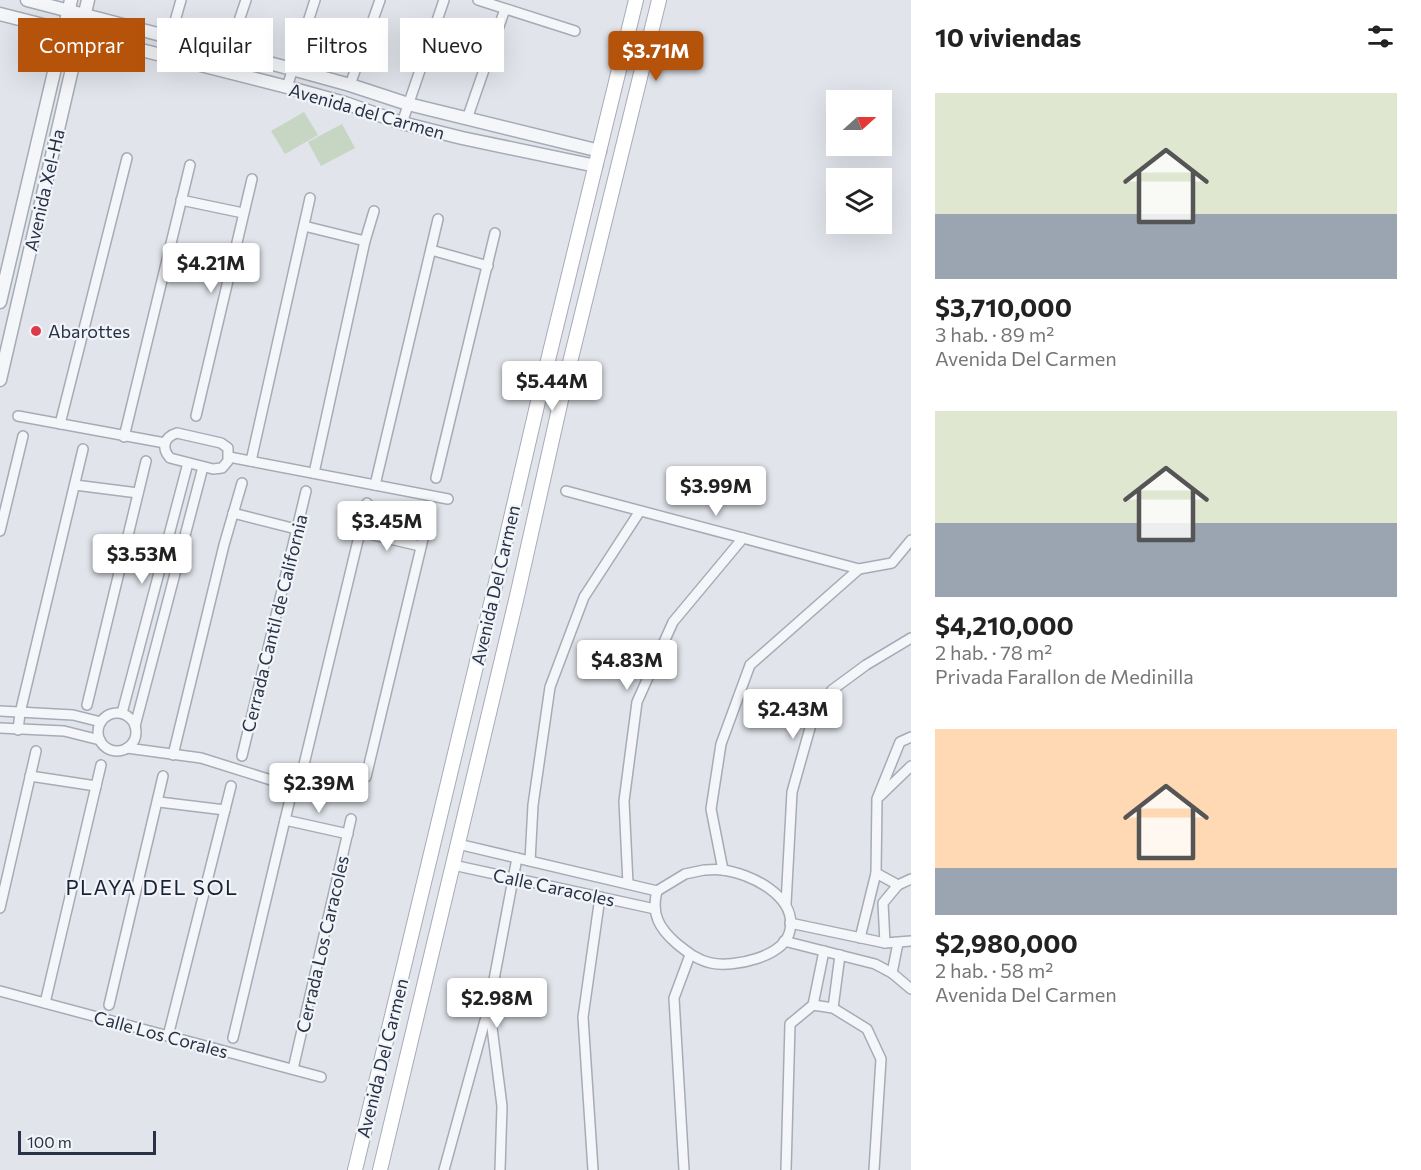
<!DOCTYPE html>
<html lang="es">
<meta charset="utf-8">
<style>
:root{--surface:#fff;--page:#f2f2f2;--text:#222;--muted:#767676;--accent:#b45309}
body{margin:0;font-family:Commissioner,sans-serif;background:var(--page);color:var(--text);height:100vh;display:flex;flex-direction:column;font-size:22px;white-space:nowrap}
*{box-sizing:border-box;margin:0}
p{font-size:20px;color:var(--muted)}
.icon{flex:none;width:33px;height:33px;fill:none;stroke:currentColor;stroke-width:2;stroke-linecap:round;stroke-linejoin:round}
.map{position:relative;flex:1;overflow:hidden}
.side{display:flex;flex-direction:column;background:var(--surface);width:510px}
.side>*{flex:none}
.top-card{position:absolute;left:18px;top:18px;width:570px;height:54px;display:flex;gap:12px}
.needle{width:39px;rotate:69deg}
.tools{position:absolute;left:826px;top:90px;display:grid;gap:12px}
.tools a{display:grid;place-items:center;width:66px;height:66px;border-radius:0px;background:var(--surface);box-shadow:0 6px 24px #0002;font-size:30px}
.scale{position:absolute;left:18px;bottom:15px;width:138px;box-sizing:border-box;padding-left:6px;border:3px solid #283145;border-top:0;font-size:16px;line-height:21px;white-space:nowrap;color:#283145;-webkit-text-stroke:4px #f1f4f8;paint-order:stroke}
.price{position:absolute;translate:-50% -51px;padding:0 14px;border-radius:6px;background:#fff;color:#222;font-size:20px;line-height:39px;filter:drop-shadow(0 2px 3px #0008)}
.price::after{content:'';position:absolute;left:50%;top:36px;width:18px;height:14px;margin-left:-9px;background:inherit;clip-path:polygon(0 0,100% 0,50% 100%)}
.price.current{background:var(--accent);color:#fff}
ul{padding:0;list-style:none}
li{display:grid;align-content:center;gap:12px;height:318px;padding:0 24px}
li span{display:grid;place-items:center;height:186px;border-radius:0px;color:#555}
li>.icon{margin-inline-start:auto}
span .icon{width:108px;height:108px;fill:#fffc;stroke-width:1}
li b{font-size:26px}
h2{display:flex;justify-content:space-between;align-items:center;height:72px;padding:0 24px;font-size:26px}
.chip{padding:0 21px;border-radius:0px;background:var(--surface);box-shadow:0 6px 24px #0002;font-size:21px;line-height:54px}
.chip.current{background:var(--accent);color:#fff}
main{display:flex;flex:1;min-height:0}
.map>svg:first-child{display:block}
</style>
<main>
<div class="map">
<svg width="911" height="1170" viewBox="0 0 911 1170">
<rect width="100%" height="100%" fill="#e1e5eb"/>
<g fill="#c6d6c2">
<polygon points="304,112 318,135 285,154 271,131"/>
<polygon points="342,124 355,148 321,166 308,142"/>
</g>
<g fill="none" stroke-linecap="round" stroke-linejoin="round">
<defs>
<g id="minor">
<polyline points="478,0 575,31"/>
<polyline points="228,53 246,0"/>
<polyline points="165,56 181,0"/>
<polyline points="350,85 380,0"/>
<polyline points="287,87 315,0"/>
<polyline points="467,119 505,9"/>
<polyline points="402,123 444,0"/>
<polyline points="181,200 243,213"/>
<polyline points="304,226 365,241"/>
<polyline points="431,250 488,266"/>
<polyline points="18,416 165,443"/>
<polyline points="196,416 252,179"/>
<polyline points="60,424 127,158"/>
<path d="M177,433l44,10 7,5v13l-6,7 -9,1 -43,-11c-9,-10 -6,-21 7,-25z"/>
<polyline points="124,437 190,165"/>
<polyline points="229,457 448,499"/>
<polyline points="251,461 310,198"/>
<polyline points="314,473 365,241 374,211"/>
<polyline points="436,478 495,233"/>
<polyline points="75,485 138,493"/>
<polyline points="375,485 438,219"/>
<polyline points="566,491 859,569"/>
<polyline points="233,513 296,529"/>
<polyline points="0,531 23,436"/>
<polyline points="360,532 420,546"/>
<polyline points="87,705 146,461"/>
<polyline points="0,711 73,715 101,722"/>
<polyline points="122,713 188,463"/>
<circle cx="117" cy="732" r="19"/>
<polyline points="135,726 203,467"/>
<polyline points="0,728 64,731 100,740"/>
<polyline points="18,730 20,713 83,449"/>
<polyline points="911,737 900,742 877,799 876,873 898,885 911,879"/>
<polyline points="127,748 201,758 271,780 333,783"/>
<polyline points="173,755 224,545 242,483"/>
<polyline points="242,756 306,491"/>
<polyline points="30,776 96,786"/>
<polyline points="366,777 429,514"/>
<polyline points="300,781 367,503"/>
<polyline points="880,796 911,766"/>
<polyline points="159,802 225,810"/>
<polyline points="285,820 348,834"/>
<polyline points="458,844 657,891"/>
<polyline points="530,861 533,805 550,687 584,597 640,511"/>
<polyline points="453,865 655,909"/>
<path d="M704,870c6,0 12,-1 18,0 28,3 75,26 68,60 -5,27 -57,38 -79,33 -14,-3 -24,-11 -35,-20 -17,-15 -25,-29 -19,-52l28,-17z"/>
<polyline points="723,870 711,809 721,744 750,665 859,569 892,563 911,540"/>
<polyline points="628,884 624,801 637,702 673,622 743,538"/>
<polyline points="786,904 792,792 812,721 832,690 866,665 911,638"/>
<polyline points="0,908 36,751"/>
<polyline points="790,923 885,943 911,941"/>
<polyline points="860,938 876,873"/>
<polyline points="784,941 875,964 892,973 911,989"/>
<polyline points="885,943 883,903 898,885"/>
<polyline points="892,973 898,943"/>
<polyline points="0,991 321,1077"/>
<polyline points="45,1003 101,765"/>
<polyline points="109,1005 163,776"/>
<polyline points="813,1005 824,951"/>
<polyline points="833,1008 840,955"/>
<polyline points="490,1012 502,1106 500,1170"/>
<polyline points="168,1036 231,786"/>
<polyline points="233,1038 290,799"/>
<polyline points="293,1069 351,819"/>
<polyline points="444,1170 489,1006 517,858"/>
<polyline points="593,1170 583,1017 600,897"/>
<polyline points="684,1170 674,998 690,955"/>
<polyline points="786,1170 790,1024 813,1005 833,1008 867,1029 881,1059 874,1170"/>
</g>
<g id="tertiary">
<polyline points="27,0 292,69 350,85 408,104 600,151"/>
<polyline points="0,14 287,87 345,103 402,123 462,138 596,166"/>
<polyline points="0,302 71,0"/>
<polyline points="0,380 88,0"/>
</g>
<g id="secondary">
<polyline points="355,1170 494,591 540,393 636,0"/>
<polyline points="380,1170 517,596 563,391 659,0"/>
</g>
</defs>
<use href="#minor" stroke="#a6abb6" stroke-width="12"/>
<use href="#tertiary" stroke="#a6abb6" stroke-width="15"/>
<use href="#secondary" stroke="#a6abb6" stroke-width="16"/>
<use href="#minor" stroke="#f5f6f9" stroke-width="9"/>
<use href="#tertiary" stroke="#f5f6f9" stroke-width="12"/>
<use href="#secondary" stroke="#fff" stroke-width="14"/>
</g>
<circle fill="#dc3b4b" stroke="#f1f4f8" stroke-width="2" cx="36" cy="331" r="6"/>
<g text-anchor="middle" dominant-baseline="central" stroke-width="4.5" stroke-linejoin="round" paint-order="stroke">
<g font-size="18" fill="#283145" stroke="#f1f4f8">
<text transform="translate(367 111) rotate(16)">Avenida del Carmen</text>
<text transform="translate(44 190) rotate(-77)">Avenida Xel-Ha</text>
<text transform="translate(495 585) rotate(-77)">Avenida Del Carmen</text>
<text transform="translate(274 623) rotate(-76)">Cerrada Cantil de California</text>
<text transform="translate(554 887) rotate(12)">Calle Caracoles</text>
<text transform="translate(322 944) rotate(-77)">Cerrada Los Caracoles</text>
<text transform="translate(161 1034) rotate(15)">Calle Los Corales</text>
<text transform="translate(382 1058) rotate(-76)">Avenida Del Carmen</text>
</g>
<g font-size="18" fill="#283145" stroke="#f1f4f8" text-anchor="start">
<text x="48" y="331">Abarottes</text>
</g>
<g font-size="21" letter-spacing="1.5" fill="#1a2236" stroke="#f1f4f8">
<text x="152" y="886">PLAYA DEL SOL</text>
</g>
</g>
</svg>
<div class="tools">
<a><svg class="needle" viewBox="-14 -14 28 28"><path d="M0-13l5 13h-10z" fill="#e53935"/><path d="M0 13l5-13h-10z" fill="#767676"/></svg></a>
<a><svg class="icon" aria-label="layers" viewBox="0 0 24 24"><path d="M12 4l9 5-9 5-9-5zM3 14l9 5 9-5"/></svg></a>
</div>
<div class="scale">100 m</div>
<b class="price current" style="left:656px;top:82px">$3.71M</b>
<b class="price" style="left:211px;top:294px">$4.21M</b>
<b class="price" style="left:552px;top:412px">$5.44M</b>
<b class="price" style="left:716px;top:517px">$3.99M</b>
<b class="price" style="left:387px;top:552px">$3.45M</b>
<b class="price" style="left:142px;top:585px">$3.53M</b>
<b class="price" style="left:627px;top:691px">$4.83M</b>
<b class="price" style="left:793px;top:740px">$2.43M</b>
<b class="price" style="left:319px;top:814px">$2.39M</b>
<b class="price" style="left:497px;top:1029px">$2.98M</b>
<div class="top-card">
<a class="chip current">Comprar</a>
<a class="chip">Alquilar</a>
<a class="chip">Filtros</a>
<a class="chip">Nuevo</a>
</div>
</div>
<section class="side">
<h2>10 viviendas<svg class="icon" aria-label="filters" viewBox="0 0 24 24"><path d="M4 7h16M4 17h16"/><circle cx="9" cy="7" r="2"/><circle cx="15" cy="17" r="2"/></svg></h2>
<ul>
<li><span style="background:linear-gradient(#dfe7d0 65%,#9aa5b1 0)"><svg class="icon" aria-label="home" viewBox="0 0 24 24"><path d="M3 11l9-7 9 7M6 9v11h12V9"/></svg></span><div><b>$3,710,000</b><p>3 hab. · 89 m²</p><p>Avenida Del Carmen</p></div></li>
<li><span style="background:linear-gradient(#dfe7d0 60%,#9aa5b1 0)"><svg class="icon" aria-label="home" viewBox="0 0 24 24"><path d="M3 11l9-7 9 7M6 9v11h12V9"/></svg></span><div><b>$4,210,000</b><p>2 hab. · 78 m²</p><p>Privada Farallon de Medinilla</p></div></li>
<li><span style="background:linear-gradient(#ffd9b3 75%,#9aa5b1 0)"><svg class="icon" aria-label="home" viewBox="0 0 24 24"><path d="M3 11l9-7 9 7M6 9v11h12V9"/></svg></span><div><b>$2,980,000</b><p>2 hab. · 58 m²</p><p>Avenida Del Carmen</p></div></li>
</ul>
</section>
</main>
